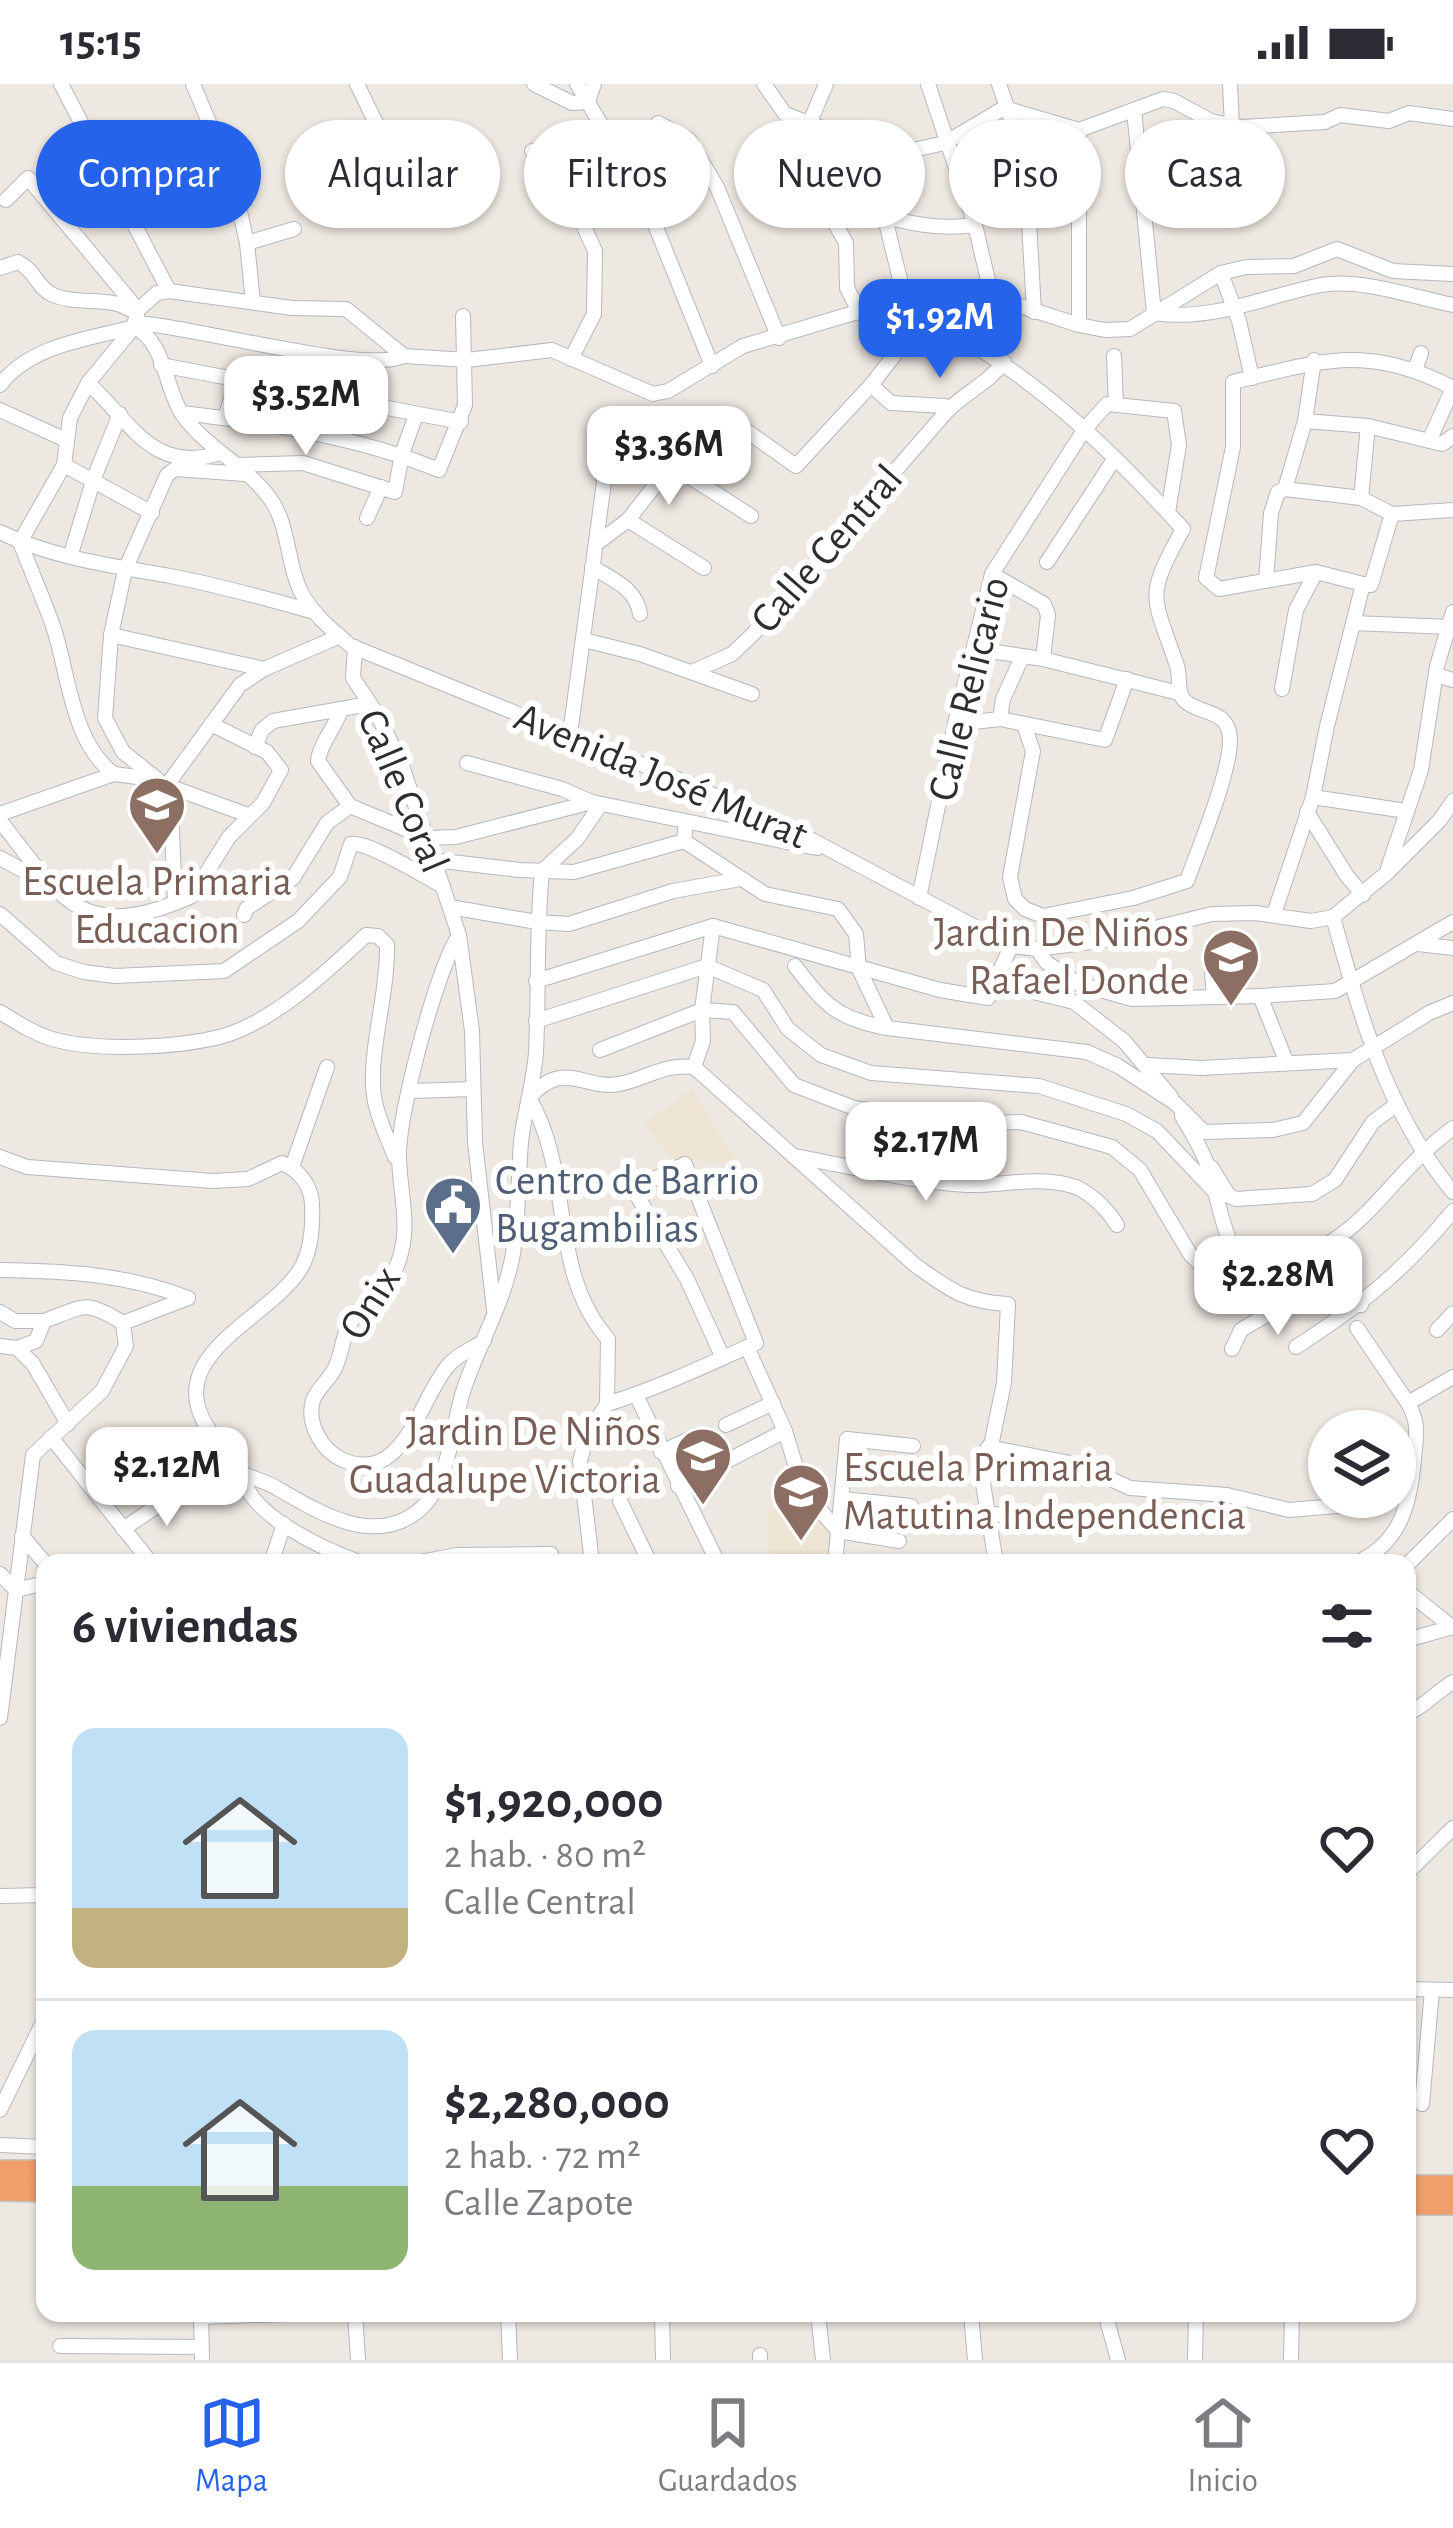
<!DOCTYPE html>
<html lang="es">
<meta charset="utf-8">
<style>
:root{--surface:#fff;--page:#f7f7f7;--text:#2b2b33;--muted:#7c7c81;--line:#e1e1e2;--accent:#2563eb}
body{margin:0;font-family:"Alegreya Sans",sans-serif;background:var(--page);color:var(--text);height:100vh;display:flex;flex-direction:column;font-size:45px;white-space:nowrap}
*{box-sizing:border-box;margin:0}
p{font-size:39px;color:var(--muted)}
.icon{flex:none;width:66px;height:66px;fill:none;stroke:currentColor;stroke-width:2;stroke-linecap:round;stroke-linejoin:round}
.map{position:relative;flex:1;overflow:hidden}
.sheet{position:absolute;left:36px;top:1470px;width:1380px;height:768px;display:flex;flex-direction:column;background:var(--surface);border-radius:24px;box-shadow:0 3px 9px #0004}
.sheet>*{flex:none}
.banner{position:absolute;left:36px;top:36px;width:1383px;height:108px;display:flex;gap:24px}
.fabs{position:absolute;left:1308px;top:1326px;display:grid;gap:24px}
.fabs a{display:grid;place-items:center;width:108px;height:108px;border-radius:50%;background:var(--surface);box-shadow:0 3px 9px #0004;font-size:60px}
.price{position:absolute;translate:-50% -102px;padding:0 27px;border-radius:24px;background:#fff;color:#222;font-size:39px;line-height:78px;filter:drop-shadow(0 3px 6px #0008)}
.price::after{content:'';position:absolute;left:50%;top:72px;width:36px;height:27px;margin-left:-18px;background:inherit;clip-path:polygon(0 0,100% 0,50% 100%)}
.price.on{background:var(--accent);color:#fff}
ul{padding:0;list-style:none}
li{display:flex;align-items:center;gap:36px;height:300px;padding:0 36px}
li+li{border-top:3px solid var(--line)}
li span{display:grid;place-items:center;flex:none;width:336px;height:240px;border-radius:24px;color:#555}
li>.icon{margin-inline-start:auto}
span .icon{width:144px;height:144px;fill:#fffc;stroke-width:1}
li b{font-size:51px}
h2{display:flex;justify-content:space-between;align-items:center;height:144px;padding:0 36px;font-size:51px}
.pill{padding:0 42px;border-radius:54px;background:var(--surface);box-shadow:0 3px 9px #0004;font-size:42px;line-height:108px}
.pill.on{background:var(--accent);color:#fff}
.status{display:flex;justify-content:space-between;align-items:center;height:84px;padding:0 60px;background:var(--surface);direction:ltr}
.status svg{height:33px;fill:currentColor}
.tab-bar{display:flex;justify-content:space-around;align-items:center;height:168px;border-top:3px solid var(--line);background:var(--surface);font-size:33px;color:var(--muted)}
.tab-bar a{display:grid;justify-items:center;gap:6px}
.tab-bar .on{color:var(--accent)}
.map>svg:first-child{display:block}
</style>
<div class="status"><b>15:15</b><svg viewBox="0 0 49 12"><path d="M0 12V9h3v3zM5 12V6h3v6zM10 12V3h3v9zM15 12V0h3v12zM26 1h20v11H26zM47 4h2v5h-2z"/></svg></div>
<div class="map">
<svg width="1453" height="2276" viewBox="0 0 1453 2276">
<rect width="100%" height="100%" fill="#eee8e2"/>
<g fill="#ede4d4">
<polygon points="692,1005 738,1081 671,1074 644,1040"/>
<polygon points="810,1419 834,1448 831,1479 739,1479 769,1469 767,1427"/>
</g>
<g fill="none" stroke-linecap="round" stroke-linejoin="round">
<defs>
<g id="minor">
<polyline points="61,0 169,207"/>
<polyline points="193,0 232,93 247,159 253,218"/>
<polyline points="357,0 376,39 403,79 456,94"/>
<polyline points="534,0 572,19 588,18 594,0"/>
<polyline points="577,0 643,111 712,282"/>
<polyline points="764,0 785,30 857,57 913,66 945,59 1004,24 1079,46 1163,15 1174,17 1211,37 1242,43 1325,38 1340,31 1389,37 1409,29 1453,35"/>
<polyline points="826,0 799,64 818,109 846,159 847,204 860,229"/>
<polyline points="928,0 975,141 992,213"/>
<polyline points="999,0 1015,47 1029,137 1034,228"/>
<polyline points="1230,0 1232,42"/>
<path d="M1134,26l20,203c58,9 111,-17 167,-28 41,-7 92,12 132,20"/>
<polyline points="658,39 689,56 717,103 779,254"/>
<polyline points="1242,43 1244,114"/>
<polyline points="1079,46 1079,241"/>
<polyline points="532,67 576,125 595,167 594,230 571,275"/>
<path d="M818,109c51,19 101,40 157,32"/>
<polyline points="6,116 28,94 138,226"/>
<polyline points="885,134 905,216"/>
<polyline points="247,159 294,145"/>
<path d="M0,184l18,-6c17,8 19,26 35,33 26,11 55,0 78,15"/>
<polyline points="1221,189 1239,237 1252,294"/>
<path d="M932,213l2,26c97,49 176,126 249,206 -39,71 -30,65 -6,137 4,12 -1,27 8,35 17,15 44,7 45,39 0,34 -31,107 -43,141l-54,17 -90,18 -18,-7 -10,-10 -5,-22 23,-126 -9,-26"/>
<path d="M134,239c57,2 230,52 270,33"/>
<polyline points="1114,272 1116,321"/>
<polyline points="161,281 461,338"/>
<polyline points="1415,286 1421,269"/>
<path d="M88,299c42,37 64,92 132,70"/>
<path d="M0,301c30,-40 89,-46 134,-58 31,14 31,61 48,87 23,33 63,51 87,83 21,28 17,65 32,95 12,23 31,38 50,54l334,136 127,58 199,106 26,3 69,-9 106,-26 43,-1 56,8 22,-4 54,-44 53,-53 13,-19"/>
<path d="M871,301l20,18 54,3 3,4c21,-20 38,-25 56,-48"/>
<polyline points="0,326 66,356"/>
<path d="M182,329c87,10 176,24 257,57l26,-65 -2,-89"/>
<polyline points="225,334 237,295"/>
<polyline points="1305,337 1368,342 1442,360 1453,352"/>
<polyline points="741,343 796,382 871,301 914,246 934,239"/>
<polyline points="1430,355 1453,304"/>
<polyline points="64,381 152,429"/>
<polyline points="235,381 303,379 395,408 402,370 416,331"/>
<polyline points="1285,405 1361,414 1392,430 1453,426"/>
<polyline points="1361,414 1368,342"/>
<polyline points="367,434 381,403"/>
<polyline points="628,436 704,484"/>
<path d="M0,448c51,26 115,34 170,44 49,9 97,23 145,36"/>
<polyline points="596,460 628,436 671,381 751,432"/>
<polyline points="71,470 94,394 120,330"/>
<polyline points="1047,478 1115,374"/>
<path d="M592,483c20,12 45,22 48,47"/>
<polyline points="992,490 1044,520 1048,531 1043,575"/>
<polyline points="1266,497 1271,429 1278,408 1285,405 1305,337 1314,276"/>
<path d="M1363,500l-47,-12 -97,17 -13,-11 27,-131v-65c88,-21 134,-39 220,6"/>
<polyline points="1353,539 1449,543"/>
<polyline points="111,551 264,585"/>
<polyline points="584,556 640,570 752,610"/>
<polyline points="355,563 353,594 377,630 401,679 459,851 472,947 475,1058 494,1226"/>
<polyline points="976,565 1043,575 1179,609"/>
<polyline points="692,588 732,570 753,550 948,326"/>
<polyline points="1436,591 1453,596"/>
<polyline points="1282,605 1296,526 1316,488"/>
<path d="M341,626c-6,18 -21,33 -23,51l32,45 77,32 29,-1 136,-35 225,46"/>
<polyline points="1000,635 1003,615 1022,573"/>
<polyline points="955,640 1000,635 1105,656 1127,595"/>
<polyline points="570,650 612,339"/>
<polyline points="255,663 262,646 273,637 369,620"/>
<polyline points="467,679 562,705 592,718"/>
<path d="M114,690c-42,-31 -45,-98 -60,-145 -10,-29 -23,-58 -34,-87l44,-77 6,-47 18,-35 46,-56 4,-17 19,-17 12,-2 123,17 54,1 58,47 63,4 85,-10 101,44 15,-3 75,-45 148,-44 101,-5 87,28 26,5 25,-1 91,-56 25,-6 48,-1 43,-17 56,22 60,3"/>
<polyline points="157,695 123,668 105,634 111,551 125,486 167,391 175,385 244,390"/>
<polyline points="171,703 248,731"/>
<polyline points="1313,713 1406,727"/>
<polyline points="1307,728 1347,792 1363,811"/>
<polyline points="0,730 114,690 153,695"/>
<path d="M0,737c55,68 77,121 175,82l-5,-122 70,-96 24,-16 76,-33"/>
<polyline points="686,738 684,757 765,810 838,825 856,850 859,885 887,944 1087,968 1118,982 1175,1019 1204,1048 1273,1046 1303,1039 1353,976"/>
<polyline points="0,774 46,799"/>
<polyline points="434,776 520,786 574,788 684,757"/>
<polyline points="1388,784 1421,686 1437,582 1453,528"/>
<polyline points="919,814 955,640 992,490 1084,346 1107,320 1174,327 1179,361 1168,428"/>
<polyline points="175,819 192,812 229,753 263,719 281,686 267,668 211,640"/>
<polyline points="450,823 537,838 569,840 673,807 740,795"/>
<path d="M0,830l56,49 28,9 31,4 109,-5 74,-50 42,-44 11,-33c17,-3 72,32 92,42"/>
<polyline points="1274,830 1313,713 1327,642 1363,500 1371,501 1392,430"/>
<polyline points="244,831 247,824 293,794 327,739 350,722"/>
<path d="M1333,833c27,98 54,196 120,275"/>
<path d="M459,851c-23,37 -60,176 -60,219 0,39 13,71 -1,109 -9,25 -28,37 -45,56 -12,16 -10,35 -19,51 -6,11 -16,18 -21,30 -7,23 9,51 30,60 60,26 77,-61 104,-93 9,-12 25,-18 37,-26"/>
<polyline points="1418,860 1453,864"/>
<polyline points="1037,865 1047,879 1079,900 1132,915 1260,912 1335,907 1453,838"/>
<polyline points="1211,876 1214,912"/>
<path d="M795,882c30,39 42,53 92,62"/>
<polyline points="1001,889 1021,905 1074,918 1124,957 1171,1013"/>
<polyline points="536,897 713,842 940,906 988,914 1011,862"/>
<polyline points="1260,912 1286,977"/>
<path d="M0,928c16,10 31,20 49,26 44,14 129,10 174,-2 50,-14 106,-66 143,-101l12,1 9,9c1,47 -16,98 -14,141 1,25 13,48 22,71"/>
<polyline points="536,937 707,882 763,906 788,945 821,971 871,989 1039,1002 1126,1030 1157,1047 1214,1107"/>
<polyline points="600,966 702,926 733,928 794,1001 854,1024 968,1040 1021,1038 1112,1063 1140,1086 1190,1170 1214,1194 1249,1195"/>
<polyline points="1148,981 1201,984 1353,976 1429,929 1453,919"/>
<polyline points="694,983 703,957 702,926 713,842"/>
<polyline points="411,1007 473,1005"/>
<path d="M529,1014c35,-40 54,-8 90,-14 26,-5 47,-21 75,-17l221,198c34,24 49,37 93,39l-4,79 -21,101 13,79"/>
<path d="M529,1014c45,75 19,173 79,241l-1,65 -20,31 -7,26 12,102"/>
<path d="M1182,1032c9,16 20,33 26,51 17,53 18,109 78,131 14,6 55,4 75,7"/>
<path d="M793,1072c57,10 116,26 174,29 33,1 69,-9 102,0 19,4 38,24 48,40"/>
<path d="M0,1073l27,10 186,14 35,-2 34,-16c17,7 29,22 30,41 1,22 -1,52 -15,70 -36,50 -143,85 -83,163 8,10 18,28 28,36 8,5 23,8 33,14 40,23 96,60 142,25 31,-24 35,-82 45,-117 14,-46 40,-87 50,-136 7,-38 6,-79 9,-117 3,-30 13,-59 15,-90 3,-60 0,-120 6,-181l35,-32 24,-35"/>
<polyline points="292,1083 327,983"/>
<polyline points="1211,1083 1229,1112 1236,1115 1312,1110 1335,1096 1373,1038 1396,1021"/>
<polyline points="952,1099 966,1069"/>
<path d="M1240,1180c116,3 133,-77 213,-136"/>
<path d="M0,1186c66,1 126,4 188,28"/>
<polyline points="0,1228 15,1237 44,1237"/>
<polyline points="1357,1244 1408,1319"/>
<polyline points="1437,1246 1453,1229"/>
<path d="M0,1262l17,2 19,-7 8,-20c41,-15 41,-22 79,2"/>
<polyline points="747,1263 785,1347 803,1406 838,1447 899,1457"/>
<path d="M1296,1263c65,-42 108,-76 157,-136"/>
<polyline points="17,1264 33,1280 68,1340"/>
<polyline points="1232,1265 1241,1246 1290,1217"/>
<polyline points="636,1311 718,1479"/>
<path d="M607,1320c51,-16 100,-39 149,-61l-71,-179 -52,25 54,90 36,79"/>
<polyline points="726,1341 773,1319"/>
<polyline points="51,1353 151,1479"/>
<polyline points="988,1363 1080,1381 1130,1404 1227,1411 1289,1426 1337,1422 1353,1413"/>
<polyline points="661,1368 698,1351"/>
<polyline points="1395,1383 1415,1363"/>
<path d="M243,1390c3,41 85,77 119,89"/>
<polyline points="678,1402 785,1347"/>
<polyline points="843,1415 911,1422"/>
<polyline points="620,1417 650,1479"/>
<polyline points="988,1429 1056,1440 1089,1438"/>
<polyline points="123,1445 184,1404"/>
<polyline points="22,1452 45,1479"/>
<polyline points="271,1479 284,1440"/>
<polyline points="415,1479 457,1471 551,1470"/>
<polyline points="835,1479 847,1355 913,1362"/>
<path d="M1356,1479c45,-20 54,-59 58,-104 2,-24 6,-34 -6,-56l45,-26"/>
<polyline points="1407,1481 1453,1435"/>
<polyline points="0,1490 16,1506 45,1499"/>
<polyline points="1407,1507 1453,1544"/>
<polyline points="1407,1556 1453,1543"/>
<path d="M1407,1630c18,-8 29,-22 46,-32"/>
<polyline points="0,1634 33,1371 102,1307 126,1262 123,1239 188,1214"/>
<polyline points="1407,1789 1453,1744"/>
<polyline points="0,1812 45,1811"/>
<polyline points="1407,1905 1453,1906"/>
<polyline points="1422,2020 1432,1906"/>
<polyline points="0,2026 45,1934"/>
<polyline points="0,2061 45,2063"/>
<polyline points="201,2229 202,2276"/>
<polyline points="355,2229 358,2276"/>
<polyline points="508,2229 510,2276"/>
<polyline points="662,2229 663,2276"/>
<polyline points="818,2229 823,2276"/>
<polyline points="971,2229 975,2276"/>
<polyline points="1105,2229 1118,2276"/>
<polyline points="201,2233 317,2229"/>
<polyline points="60,2262 201,2263"/>
<polyline points="760,2271 760,2276"/>
<polyline points="1195,2276 1196,2229"/>
<polyline points="1291,2276 1292,2229"/>
</g>
<g id="highway">
<polyline points="0,2087 45,2087"/>
<polyline points="1407,2102 1453,2102"/>
<polyline points="0,2106 45,2107"/>
<polyline points="1407,2120 1453,2120"/>
</g>
</defs>
<use href="#minor" stroke="#b5b8c0" stroke-width="16"/>
<use href="#highway" stroke="#c4c4c4" stroke-width="24"/>
<use href="#minor" stroke="#fff" stroke-width="14"/>
<use href="#highway" stroke="#f09e6b" stroke-width="21"/>
</g>
<defs>
<symbol id="school-pin" viewBox="-11 -11 22 30"><path d="M0 17L-7.5 6A9.5 9.5 0 1 1 7.5 6Z" fill="#8d6e63" stroke="#fff"/><path d="M0-5L7-2L0 1L-7-2ZM-4 1L0 2.5L4 1V4Q0 6-4 4Z" fill="#fff"/></symbol>
<symbol id="civic-pin" viewBox="-11 -11 22 30"><path d="M0 17L-7.5 6A9.5 9.5 0 1 1 7.5 6Z" fill="#5c6f8a" stroke="#fff"/><path d="M-.6-6.5H3V-4.5H.6V-3L4-1V1h2V6H-6V1h2V-1L-.6-3ZM-1.2 2.5V6h2.4V2.5Z" fill="#fff"/></symbol>
</defs>
<g fill-rule="evenodd">
<use href="#school-pin" x="124" y="688" width="66" height="90"/>
<use href="#school-pin" x="1198" y="840" width="66" height="90"/>
<use href="#civic-pin" x="420" y="1088" width="66" height="90"/>
<use href="#school-pin" x="670" y="1339" width="66" height="90"/>
<use href="#school-pin" x="768" y="1375" width="66" height="90"/>
</g>
<g text-anchor="middle" dominant-baseline="central" stroke-width="12" stroke-linejoin="round" paint-order="stroke">
<g font-size="42" fill="#2e2e2e" stroke="#fff">
<text transform="translate(827 465) rotate(-49)">Calle Central</text>
<text transform="translate(969 605) rotate(-76)">Calle Relicario</text>
<text transform="translate(661 692) rotate(23)">Avenida José Murat</text>
<text transform="translate(403 707) rotate(67)">Calle Coral</text>
<text transform="translate(370 1219) rotate(-58)">Onix</text>
</g>
<g font-size="42" fill="#785e54" stroke="#fff" text-anchor="end">
<text x="157" y="798" text-anchor="middle">Escuela Primaria<tspan x="157" dy="48">Educacion</tspan></text>
<text x="1189" y="849">Jardin De Niños<tspan x="1189" dy="48">Rafael Donde</tspan></text>
<text x="661" y="1348">Jardin De Niños<tspan x="661" dy="48">Guadalupe Victoria</tspan></text>
<text x="843" y="1384" text-anchor="start">Escuela Primaria<tspan x="843" dy="48">Matutina Independencia</tspan></text>
</g>
<g font-size="42" fill="#4e5e75" stroke="#fff" text-anchor="start">
<text x="495" y="1097">Centro de Barrio<tspan x="495" dy="48">Bugambilias</tspan></text>
</g>
</g>
</svg>
<div class="fabs">
<a><svg class="icon" aria-label="layers" viewBox="0 0 24 24"><path d="M12 4l9 5-9 5-9-5zM3 14l9 5 9-5"/></svg></a>
</div>
<b class="price on" style="left:940px;top:297px">$1.92M</b>
<b class="price" style="left:306px;top:374px">$3.52M</b>
<b class="price" style="left:669px;top:424px">$3.36M</b>
<b class="price" style="left:926px;top:1120px">$2.17M</b>
<b class="price" style="left:1278px;top:1254px">$2.28M</b>
<b class="price" style="left:167px;top:1445px">$2.12M</b>
<div class="banner">
<a class="pill on">Comprar</a>
<a class="pill">Alquilar</a>
<a class="pill">Filtros</a>
<a class="pill">Nuevo</a>
<a class="pill">Piso</a>
<a class="pill">Casa</a>
</div>
<section class="sheet">
<h2>6 viviendas<svg class="icon" aria-label="filters" viewBox="0 0 24 24"><path d="M4 7h16M4 17h16"/><circle cx="9" cy="7" r="2"/><circle cx="15" cy="17" r="2"/></svg></h2>
<ul>
<li><span style="background:linear-gradient(#bfe0f5 75%,#c2b280 0)"><svg class="icon" aria-label="home" viewBox="0 0 24 24"><path d="M3 11l9-7 9 7M6 9v11h12V9"/></svg></span><div><b>$1,920,000</b><p>2 hab. · 80 m²</p><p>Calle Central</p></div><svg class="icon" aria-label="heart" viewBox="0 0 24 24"><path d="M12 20l-8-8c-3-5 5-10 8-4 3-6 11-1 8 4z"/></svg></li>
<li><span style="background:linear-gradient(#bfe0f5 65%,#8fb573 0)"><svg class="icon" aria-label="home" viewBox="0 0 24 24"><path d="M3 11l9-7 9 7M6 9v11h12V9"/></svg></span><div><b>$2,280,000</b><p>2 hab. · 72 m²</p><p>Calle Zapote</p></div><svg class="icon" aria-label="heart" viewBox="0 0 24 24"><path d="M12 20l-8-8c-3-5 5-10 8-4 3-6 11-1 8 4z"/></svg></li>
</ul>
</section>
</div>
<nav class="tab-bar">
<a class="on"><svg class="icon" aria-label="map" viewBox="0 0 24 24"><path d="M3 6l6-2 6 2 6-2v14l-6 2-6-2-6 2zM9 4v14M15 6v14"/></svg>Mapa</a>
<a><svg class="icon" aria-label="saved" viewBox="0 0 24 24"><path d="M7 4h10v16l-5-4-5 4z"/></svg>Guardados</a>
<a><svg class="icon" aria-label="home" viewBox="0 0 24 24"><path d="M3 11l9-7 9 7M6 9v11h12V9"/></svg>Inicio</a>
</nav>
